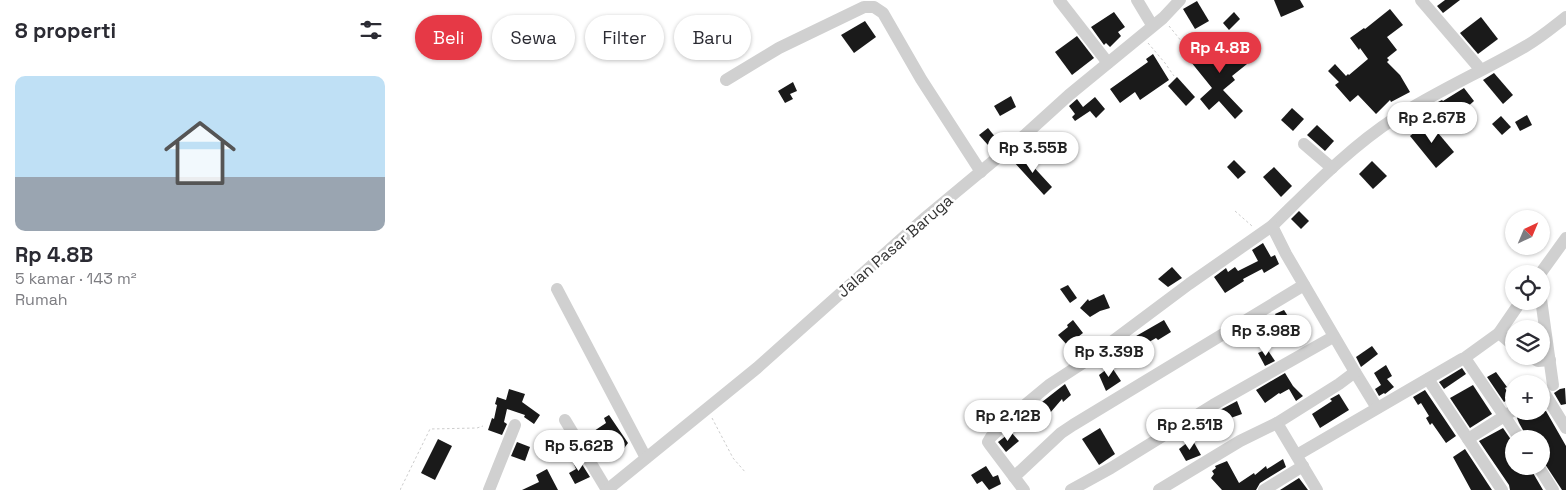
<!DOCTYPE html>
<html lang="id">
<meta charset="utf-8">
<style>
:root{--surface:#fff;--page:#f7f7f7;--text:#2b2b33;--muted:#7c7c81;--accent:#e63946}
body{margin:0;font-family:"Space Grotesk",sans-serif;background:var(--page);color:var(--text);height:100vh;display:flex;flex-direction:column;font-size:19px;white-space:nowrap}
*{box-sizing:border-box;margin:0}
p{font-size:16px;color:var(--muted)}
.icon{flex:none;width:28px;height:28px;fill:none;stroke:currentColor;stroke-width:2;stroke-linecap:round;stroke-linejoin:round}
.map{position:relative;flex:1;overflow:hidden}
.panel{display:flex;flex-direction:column;background:var(--surface);width:400px}
.panel>*{flex:none}
.banner{position:absolute;left:15px;top:15px;width:475px;height:45px;display:flex;gap:10px}
.needle{width:32px;rotate:44deg}
.buttons{position:absolute;left:1105px;top:210px;display:grid;gap:10px}
.buttons a{display:grid;place-items:center;width:45px;height:45px;border-radius:50%;background:var(--surface);box-shadow:0 1px 4px #0004;font-size:25px}
.price{position:absolute;translate:-50% -42px;padding:0 11px;border-radius:18px;background:#fff;color:#222;font-size:16px;line-height:32px;filter:drop-shadow(0 1px 2px #0008)}
.price::after{content:'';position:absolute;left:50%;top:30px;width:15px;height:11px;margin-left:-8px;background:inherit;clip-path:polygon(0 0,100% 0,50% 100%)}
.price.on{background:var(--accent);color:#fff}
ul{padding:0;list-style:none}
li{display:grid;align-content:center;gap:10px;height:265px;padding:0 15px}
li span{display:grid;place-items:center;height:155px;border-radius:10px;color:#555}
li>.icon{margin-inline-start:auto}
span .icon{width:90px;height:90px;fill:#fffc;stroke-width:1}
li b{font-size:21px}
h2{display:flex;justify-content:space-between;align-items:center;height:60px;padding:0 15px;font-size:21px}
.tag{padding:0 18px;border-radius:22px;background:var(--surface);box-shadow:0 1px 4px #0004;font-size:18px;line-height:45px}
.tag.on{background:var(--accent);color:#fff}
main{display:flex;flex:1;min-height:0}
.map>svg:first-child{display:block}
</style>
<main>
<section class="panel">
<h2>8 properti<svg class="icon" aria-label="filters" viewBox="0 0 24 24"><path d="M4 7h16M4 17h16"/><circle cx="9" cy="7" r="2"/><circle cx="15" cy="17" r="2"/></svg></h2>
<ul>
<li><span style="background:linear-gradient(#bfe0f5 65%,#9aa5b1 0)"><svg class="icon" aria-label="home" viewBox="0 0 24 24"><path d="M3 11l9-7 9 7M6 9v11h12V9"/></svg></span><div><b>Rp 4.8B</b><p>5 kamar · 143 m²</p><p>Rumah</p></div></li>
</ul>
</section>
<div class="map">
<svg width="1166" height="490" viewBox="0 0 1166 490">
<rect width="100%" height="100%" fill="#fff"/>
<g fill="#1a1a1a">
<polygon points="874,0 900,0 904,7 881,17"/>
<polygon points="1045,0 1060,0 1043,13 1037,6"/>
<polygon points="797,1 809,21 795,29 783,9"/>
<polygon points="990,9 1003,25 987,37 997,50 987,58 989,60 987,62 1000,75 1010,92 991,102 990,100 976,114 958,95 950,102 935,85 939,82 928,71 935,64 946,76 948,74 949,75 968,59 960,48 959,50 950,38 964,28 965,29"/>
<polygon points="714,12 725,27 718,32 721,36 710,47 706,43 704,45 691,27"/>
<polygon points="834,12 840,19 829,30 823,23"/>
<polygon points="1081,17 1098,39 1078,54 1060,33"/>
<polygon points="465,21 476,37 454,53 441,35"/>
<polygon points="824,35 847,64 832,76 835,80 823,90 843,111 835,119 819,101 809,110 800,99 812,88 791,62"/>
<polygon points="677,36 694,58 672,75 655,52"/>
<polygon points="753,54 769,80 740,100 735,92 720,103 710,89 748,62 746,59"/>
<polygon points="1094,73 1113,95 1103,104 1083,80"/>
<polygon points="777,77 795,97 786,106 768,86"/>
<polygon points="393,82 397,91 390,94 393,99 385,103 378,91"/>
<polygon points="1064,88 1074,101 1065,109 1059,102 1044,116 1034,104 1042,100 1043,101"/>
<polygon points="611,96 616,107 600,116 594,106"/>
<polygon points="695,97 705,109 696,118 690,111 675,121 672,117 675,114 669,106 677,99 683,107"/>
<polygon points="892,108 904,119 893,131 881,120"/>
<polygon points="1127,115 1132,125 1120,131 1115,122"/>
<polygon points="1101,116 1111,127 1102,135 1092,124"/>
<polygon points="1028,121 1054,152 1036,168 1010,136"/>
<polygon points="917,125 934,141 925,151 907,135"/>
<polygon points="588,128 596,138 588,145 579,135"/>
<polygon points="647,133 654,140 642,148 634,142"/>
<polygon points="622,153 631,160 629,162 652,187 644,195 614,162"/>
<polygon points="834,160 846,172 838,179 827,167"/>
<polygon points="972,161 987,176 973,189 959,174"/>
<polygon points="874,167 892,186 881,197 863,177"/>
<polygon points="899,211 909,221 901,229 891,219"/>
<polygon points="863,243 871,257 875,255 879,264 864,273 862,269 843,279 844,281 825,293 814,277 826,268 828,272 835,267 838,271 858,261 852,250"/>
<polygon points="772,267 782,278 768,287 758,279"/>
<polygon points="668,285 677,298 670,303 660,289"/>
<polygon points="704,294 710,308 700,311 690,317 680,308 688,299 689,301"/>
<polygon points="884,310 891,321 882,327 875,314"/>
<polygon points="673,320 683,333 674,340 668,346 658,335 668,327 667,325"/>
<polygon points="764,320 771,332 758,340 756,338 730,353 724,343"/>
<polygon points="972,346 978,354 961,367 956,357"/>
<polygon points="867,349 875,361 865,366 858,353"/>
<polygon points="986,365 992,376 987,379 994,387 985,394 984,393 979,396 975,389 981,385 974,373"/>
<polygon points="711,366 721,381 706,391 699,375"/>
<polygon points="1062,368 1066,374 1044,389 1039,382"/>
<polygon points="1096,372 1107,387 1105,388 1111,398 1104,402 1087,377"/>
<polygon points="885,373 893,386 903,396 896,401 889,389 880,394 879,393 865,403 856,390"/>
<polygon points="665,384 671,395 663,402 662,399 650,413 642,402"/>
<polygon points="1073,385 1092,414 1070,428 1050,398"/>
<polygon points="1165,388 1166,404 1161,405 1154,393 1160,389"/>
<polygon points="109,389 125,394 122,402 140,415 134,424 124,417 125,415 107,409 104,422 107,424 102,435 88,430 92,418 94,419 97,405 95,404 97,397 106,400"/>
<polygon points="1025,390 1056,436 1046,443 1032,423 1030,425 1026,418 1029,416 1021,403 1018,405 1013,397"/>
<polygon points="939,394 949,410 920,428 912,414 932,401 930,399"/>
<polygon points="837,401 842,414 825,420 820,410"/>
<polygon points="1122,411 1146,411 1166,446 1166,490 1162,490 1141,458 1141,439 1128,439 1119,423 1117,418"/>
<polygon points="209,415 228,443 222,451 221,449 204,460 194,445 191,447 185,437 206,423 204,418"/>
<polygon points="700,428 715,454 699,465 682,439"/>
<polygon points="1103,428 1114,444 1114,466 1129,466 1143,490 1110,490 1109,485 1079,441"/>
<polygon points="611,432 619,441 606,452 598,442"/>
<polygon points="38,439 52,446 35,480 21,473"/>
<polygon points="792,439 801,455 786,461 779,449"/>
<polygon points="117,442 130,447 125,461 111,456"/>
<polygon points="1065,449 1088,484 1092,490 1071,490 1053,457"/>
<polygon points="178,458 190,477 175,484 169,473 176,469 172,460"/>
<polygon points="883,459 886,467 860,483 856,490 822,490 811,478 814,474 812,471 816,468 815,466 827,461 839,483 854,473 855,475 866,466 867,469"/>
<polygon points="586,466 593,477 598,475 601,484 589,490 582,481 577,484 571,475"/>
<polygon points="147,469 158,490 122,490 139,482 136,475"/>
<polygon points="899,478 908,490 880,490"/>
</g>
<g fill="none" stroke-linecap="round" stroke-linejoin="round">
<g stroke="#cdcdcd" stroke-width="1" stroke-dasharray="2.5 2.5" stroke-linecap="butt">
<polyline points="769,26 791,53"/>
<polyline points="748,43 765,63 774,76"/>
<polyline points="835,211 852,226"/>
<polyline points="312,418 333,458 346,473"/>
<polyline points="0,490 30,429 77,428 83,426"/>
</g>
<g stroke="#d0d0d0" stroke-width="12">
<polyline points="659,0 708,63"/>
<polyline points="737,0 752,25"/>
<polyline points="1021,0 1081,70"/>
<polyline points="326,80 379,48 464,7 474,7 483,13 521,79 581,172"/>
<polyline points="904,144 932,168"/>
<path d="M872,226c39,-38 77,-78 123,-108 42,-27 88,-47 131,-72 14,-8 27,-19 40,-29"/>
<polyline points="1140,274 1166,238"/>
<polyline points="157,289 246,458"/>
<polyline points="1141,299 1153,385"/>
<polyline points="1099,333 1114,346"/>
<polyline points="1129,356 1138,361 1150,360"/>
<polyline points="1063,359 1099,333 1121,301"/>
<polyline points="955,372 977,408"/>
<polyline points="1028,379 1102,490"/>
<polyline points="1143,391 1166,428"/>
<polyline points="165,420 207,490"/>
<polyline points="1068,439 1114,410"/>
<polyline points="897,455 1062,359 1067,361 1120,439"/>
<polyline points="1138,466 1153,490"/>
<polyline points="614,477 661,433 673,425 904,285"/>
<polyline points="89,490 115,425"/>
<polyline points="207,490 357,368 526,217 626,134 669,95 763,18 780,0"/>
<polyline points="624,490 590,445 588,442 591,437 620,409 649,385 686,361 789,284 872,226 886,254 955,372 939,384 877,423 917,490"/>
<polyline points="671,490 711,468 813,405 933,337"/>
<polyline points="759,490 840,441 877,423"/>
<polyline points="864,490 903,466"/>
</g>
</g>
<g text-anchor="middle" dominant-baseline="central" stroke-width="5" stroke-linejoin="round" paint-order="stroke">
<g font-size="16" fill="#333" stroke="#fff">
<text transform="translate(495 246) rotate(-41)">Jalan Pasar Baruga</text>
</g>
</g>
</svg>
<div class="buttons">
<a><svg class="needle" viewBox="-14 -14 28 28"><path d="M0-13l5 13h-10z" fill="#e53935"/><path d="M0 13l5-13h-10z" fill="#7c7c81"/></svg></a>
<a><svg class="icon" aria-label="locate" viewBox="0 0 24 24"><circle cx="12" cy="12" r="6"/><path d="M12 2v4M12 18v4M2 12h4M18 12h4"/></svg></a>
<a><svg class="icon" aria-label="layers" viewBox="0 0 24 24"><path d="M12 4l9 5-9 5-9-5zM3 14l9 5 9-5"/></svg></a>
<a>+</a>
<a>−</a>
</div>
<b class="price on" style="left:820px;top:74px">Rp 4.8B</b>
<b class="price" style="left:1032px;top:144px">Rp 2.67B</b>
<b class="price" style="left:633px;top:174px">Rp 3.55B</b>
<b class="price" style="left:866px;top:357px">Rp 3.98B</b>
<b class="price" style="left:709px;top:378px">Rp 3.39B</b>
<b class="price" style="left:608px;top:442px">Rp 2.12B</b>
<b class="price" style="left:790px;top:451px">Rp 2.51B</b>
<b class="price" style="left:179px;top:472px">Rp 5.62B</b>
<div class="banner">
<a class="tag on">Beli</a>
<a class="tag">Sewa</a>
<a class="tag">Filter</a>
<a class="tag">Baru</a>
</div>
</div>
</main>
